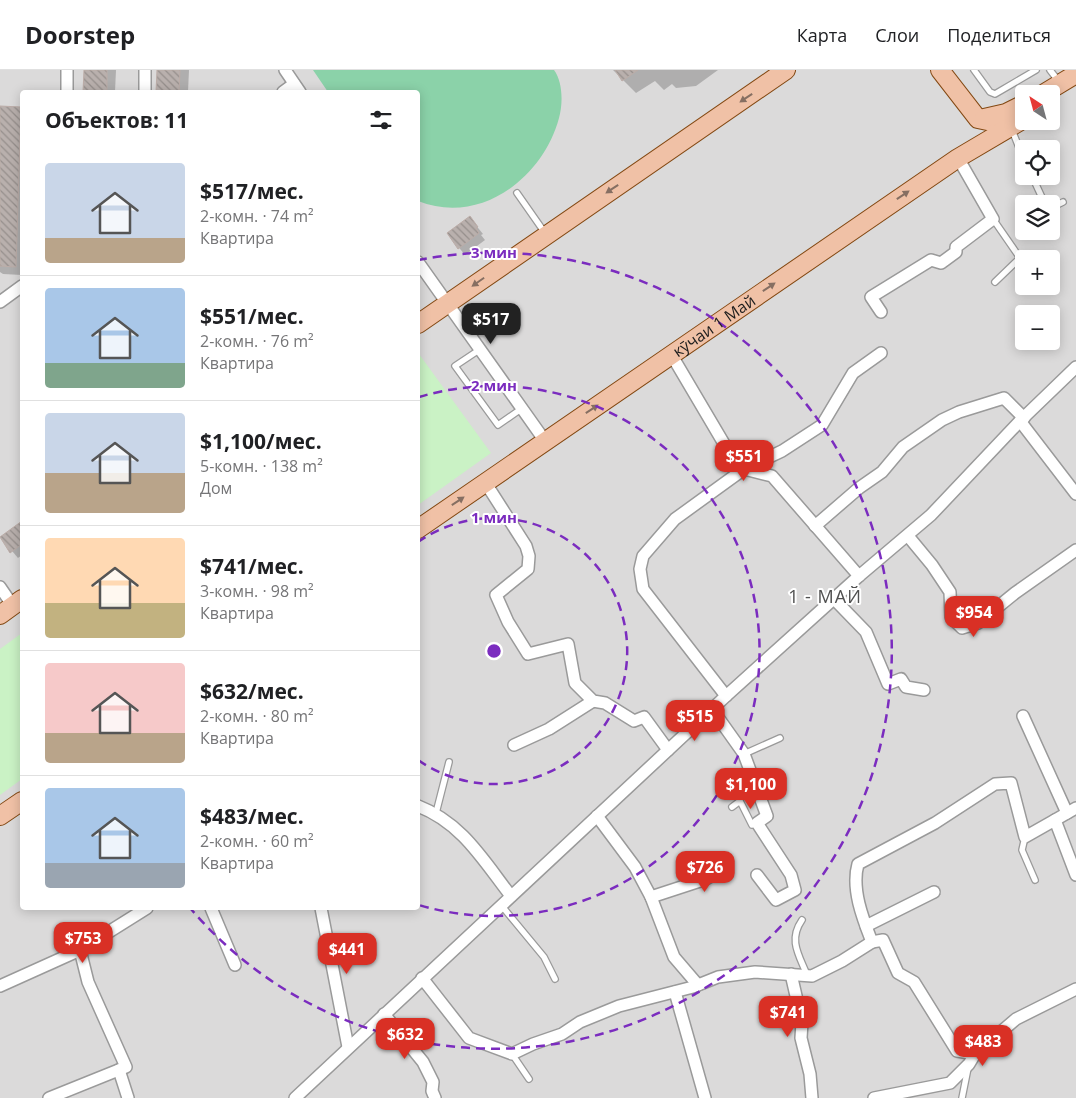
<!DOCTYPE html>
<html lang="ru">
<meta charset="utf-8">
<style>
:root{--surface:#fff;--page:#f2f2f2;--text:#202124;--muted:#757577;--line:#e0e0e0;--accent:#d93025}
body{margin:0;font-family:"Open Sans",sans-serif;background:var(--page);color:var(--text);height:100vh;display:flex;flex-direction:column;font-size:19px;white-space:nowrap}
*{box-sizing:border-box;margin:0}
p{font-size:16px;color:var(--muted)}
.icon{flex:none;width:28px;height:28px;fill:none;stroke:currentColor;stroke-width:2;stroke-linecap:round;stroke-linejoin:round}
.map{position:relative;flex:1;overflow:hidden}
.sheet{position:absolute;left:20px;top:20px;width:400px;height:820px;display:flex;flex-direction:column;background:var(--surface);border-radius:5px;box-shadow:0 2px 12px #0003}
.sheet>*{flex:none}
.needle{width:32px;rotate:324deg}
.tools{position:absolute;left:1015px;top:15px;display:grid;gap:10px}
.tools a{display:grid;place-items:center;width:45px;height:45px;border-radius:5px;background:var(--surface);box-shadow:0 2px 12px #0003;font-size:25px}
.price{position:absolute;translate:-50% -42px;padding:0 11px;border-radius:10px;background:var(--accent);color:#fff;font-size:16px;line-height:32px;filter:drop-shadow(0 1px 2px #0008)}
.price::after{content:'';position:absolute;left:50%;top:30px;width:15px;height:11px;margin-left:-8px;background:inherit;clip-path:polygon(0 0,100% 0,50% 100%)}
.price.active{background:#222;color:#fff}
ul{padding:0;list-style:none}
li{display:flex;align-items:center;gap:15px;height:125px;padding:0 25px}
li+li{border-top:1px solid var(--line)}
li span{display:grid;place-items:center;flex:none;width:140px;height:100px;border-radius:5px;color:#555}
li>.icon{margin-inline-start:auto}
span .icon{width:60px;height:60px;fill:#fffc;stroke-width:1}
li b{font-size:21px}
h2{display:flex;justify-content:space-between;align-items:center;height:60px;padding:0 25px;font-size:21px}
header{display:flex;align-items:center;gap:30px;box-sizing:border-box;height:70px;padding:0 25px;background:var(--surface);border-bottom:1px solid var(--line)}
header strong{font-size:24px}
nav{display:flex;gap:28px;margin-inline-start:auto;font-size:18px}
.map>svg:first-child{display:block}
</style>
<header>
<strong>Doorstep</strong>
<nav><a>Карта</a><a>Слои</a><a>Поделиться</a></nav>
</header>
<div class="map">
<svg width="1076" height="1028" viewBox="0 0 1076 1028">
<defs>
<pattern id="building-back-hatch" width="6" height="6" patternUnits="userSpaceOnUse" patternTransform="scale(1.25)"><rect width="6" height="6" fill="#b9b0ad"/><path d="M-1 5l2 2M0 0l6 6M5-1l2 2" fill="none" stroke="#968f8c"/></pattern>
</defs>
<rect width="100%" height="100%" fill="#ede8e4"/>
<path fill="#dbdada" fill-rule="evenodd" d="M0,0h1076v1028h-1076zM22,22h396v816h-396zM1024,24h27v27h-27zM1024,79h27v27h-27zM1024,134h27v27h-27zM1024,189h27v27h-27zM1024,244h27v27h-27z"/>
<g fill="#caf2c5">
<polygon points="419,284 491,383 418,435 418,285"/>
<polygon points="22,563 22,709 0,725 0,579"/>
</g>
<path fill="#8bd2a9" d="M313,0h241c9,12 9,34 5,48 -16,60 -79,108 -141,83v-109h-90z"/>
<g fill="#0003">
<polygon points="85,0 116,0 115,22 85,22"/>
<polygon points="158,0 189,0 188,22 158,22"/>
<polygon points="613,0 718,0 696,16 676,18 672,14 664,20 655,11 636,23"/>
<polygon points="0,38 20,38 22,40 22,205 3,204 0,202"/>
<polygon points="470,148 483,164 481,165 485,170 465,185 448,164"/>
<polygon points="22,452 22,485 18,488 1,468"/>
</g>
<g fill="url(#building-back-hatch)" stroke="#bcada8">
<polygon points="84,0 107,0 107,22 83,22"/>
<polygon points="157,0 180,0 179,22 156,22"/>
<polygon points="615,0 638,0 622,11"/>
<polygon points="0,36 21,37 16,197 0,196"/>
<polygon points="470,146 478,157 476,158 479,163 458,179 447,163"/>
<polygon points="22,451 22,474 10,483 0,467"/>
</g>
<g fill="none" stroke-linecap="round" stroke-linejoin="round">
<defs>
<g id="lane">
<polyline points="974,0 990,22 995,24 1036,0"/>
<polyline points="1050,0 1060,13"/>
<polyline points="1012,60 1024,90"/>
<polyline points="1032,106 1045,134"/>
<polyline points="517,123 545,163"/>
<polyline points="1051,138 1063,132"/>
<polyline points="993,149 1020,188 995,212"/>
<polyline points="479,280 455,296 498,355 521,339"/>
<polyline points="744,684 780,668"/>
<polyline points="732,737 740,731 752,755 757,753"/>
<polyline points="436,743 449,692"/>
<polyline points="1025,767 1022,780 1035,810"/>
<polyline points="501,835 544,887 555,909"/>
<path d="M802,850c-14,20 -3,35 5,55"/>
<polyline points="512,984 529,1009"/>
<polyline points="962,1028 968,998"/>
</g>
<g id="street">
<polyline points="67,0 67,22"/>
<polyline points="145,0 145,22"/>
<polyline points="285,0 300,22"/>
<polyline points="283,22 294,14"/>
<polyline points="418,192 545,371"/>
<polyline points="0,232 22,216"/>
<polyline points="881,242 871,227 931,190 941,193 956,182 956,177 993,149 958,88"/>
<polyline points="671,284 736,394 744,399 772,406 859,506"/>
<polyline points="1020,351 1076,424"/>
<polyline points="485,412 526,476 529,486 528,499 496,525 508,552 528,584 568,574 575,613 593,631 605,633 634,651 644,647 668,680"/>
<polyline points="815,456 859,418 882,402 903,377 942,350 959,342 1004,328 1024,348"/>
<polyline points="908,466 932,495 950,522 951,547 962,558 978,553 1015,523 1076,480"/>
<polyline points="0,517 13,536"/>
<polyline points="834,529 866,562 888,614 901,609 906,617 924,620"/>
<polyline points="726,626 643,519 640,499 643,486 675,449 744,399 782,381 822,355 853,303 881,283"/>
<polyline points="712,639 744,684 767,746 757,753 791,805 795,820 776,830 757,805"/>
<polyline points="1023,646 1067,743"/>
<polyline points="514,675 549,659 593,631"/>
<path d="M418,736c44,17 65,54 93,90"/>
<polyline points="1076,738 1055,750 1076,805"/>
<polyline points="597,746 635,797 651,827 674,887 698,915"/>
<polyline points="651,827 706,809 724,799 722,793"/>
<polyline points="211,838 235,895"/>
<polyline points="321,838 348,977"/>
<polyline points="866,856 934,822"/>
<polyline points="791,904 802,952 801,968 810,1004 812,1028"/>
<polyline points="422,908 469,968 512,984 533,974 562,964 580,952 619,936 693,917 718,907 755,902 812,906 842,891 872,872"/>
<polyline points="0,916 80,880 147,838"/>
<polyline points="675,922 705,1028"/>
<polyline points="384,944 423,992 433,1012 432,1021 435,1028"/>
<path d="M975,984l-18,-3 -43,-69 -16,-9 -15,-33 -11,2c-9,-23 -21,-53 -14,-78l77,-41 60,-39 16,-1 14,54 30,-17"/>
<polyline points="119,1000 128,1028"/>
<polyline points="49,1028 126,997 88,912 80,880"/>
<polyline points="295,1028 726,626 859,506 931,445 1020,351 1076,297"/>
<polyline points="874,1028 950,1013 969,994 975,984 1016,949 1076,919"/>
</g>
<g id="primary">
<polyline points="940,0 978,49 1011,56"/>
<polyline points="1043,24 1076,4"/>
<polyline points="984,48 1006,43 1024,34"/>
<polyline points="418,254 786,0"/>
<path id="s1" d="M418,459l540,-371 66,-39"/>
<polyline points="0,545 22,529"/>
<polyline points="0,746 22,731"/>
</g>
</defs>
<use href="#lane" stroke="#9a9a9a" stroke-width="8"/>
<use href="#street" stroke="#9a9a9a" stroke-width="14"/>
<use href="#primary" stroke="#834812" stroke-width="20"/>
<use href="#lane" stroke="#fff" stroke-width="5.5"/>
<use href="#street" stroke="#fff" stroke-width="11"/>
<use href="#primary" stroke="#f0c1a6" stroke-width="18"/>
</g>
<defs><path id="oneway-solid" d="M-6-.8H1V-3.2L6.5 0L1 3.2V.8H-6Z" transform="scale(1.25)"/></defs>
<g fill="#866f62">
<use href="#oneway-solid" transform="translate(746 28) rotate(146)"/>
<use href="#oneway-solid" transform="translate(612 119) rotate(146)"/>
<use href="#oneway-solid" transform="translate(903 125) rotate(-34)"/>
<use href="#oneway-solid" transform="translate(478 212) rotate(145)"/>
<use href="#oneway-solid" transform="translate(769 217) rotate(-34)"/>
<use href="#oneway-solid" transform="translate(592 339) rotate(-34)"/>
<use href="#oneway-solid" transform="translate(458 431) rotate(-34)"/>
</g>
<g fill="none" stroke="#7b2cbf" stroke-width="2.5" stroke-dasharray="9 6">
<path d="M418 472A133 133 0 1 1 418 690"/>
<path d="M419 327A265 265 0 1 1 419 835"/>
<path d="M418 190A398 398 0 1 1 191 839"/>
</g>
<g text-anchor="middle" dominant-baseline="central" stroke-width="4" stroke-linejoin="round" paint-order="stroke">
<g font-size="16" fill="#1d1d1d" stroke="#fff">
<text stroke="none"><textPath href="#s1" startOffset="359">кӯчаи 1 Май</textPath></text>
</g>
<g font-size="18" letter-spacing="1" fill="#505050" stroke="#fff">
<text x="825" y="526">1 - МАЙ</text>
</g>
</g>
<circle cx="494" cy="581" r="8" fill="#7b2cbf" stroke="#fff" stroke-width="2.5"/>
<g font-size="15" text-anchor="middle" font-weight="bold" fill="#7b2cbf" stroke="#fff" stroke-width="4" stroke-linejoin="round" paint-order="stroke">
<text x="494" y="188">3 мин</text>
<text x="494" y="321">2 мин</text>
<text x="494" y="453">1 мин</text>
</g>
</svg>
<div class="tools">
<a><svg class="needle" viewBox="-14 -14 28 28"><path d="M0-13l5 13h-10z" fill="#e53935"/><path d="M0 13l5-13h-10z" fill="#757577"/></svg></a>
<a><svg class="icon" aria-label="locate" viewBox="0 0 24 24"><circle cx="12" cy="12" r="6"/><path d="M12 2v4M12 18v4M2 12h4M18 12h4"/></svg></a>
<a><svg class="icon" aria-label="layers" viewBox="0 0 24 24"><path d="M12 4l9 5-9 5-9-5zM3 14l9 5 9-5"/></svg></a>
<a>+</a>
<a>−</a>
</div>
<b class="price active" style="left:491px;top:275px">$517</b>
<b class="price" style="left:744px;top:412px">$551</b>
<b class="price" style="left:974px;top:568px">$954</b>
<b class="price" style="left:695px;top:672px">$515</b>
<b class="price" style="left:751px;top:740px">$1,100</b>
<b class="price" style="left:705px;top:823px">$726</b>
<b class="price" style="left:83px;top:894px">$753</b>
<b class="price" style="left:347px;top:905px">$441</b>
<b class="price" style="left:788px;top:968px">$741</b>
<b class="price" style="left:405px;top:990px">$632</b>
<b class="price" style="left:983px;top:997px">$483</b>
<section class="sheet">
<h2>Объектов: 11<svg class="icon" aria-label="filters" viewBox="0 0 24 24"><path d="M4 7h16M4 17h16"/><circle cx="9" cy="7" r="2"/><circle cx="15" cy="17" r="2"/></svg></h2>
<ul>
<li><span style="background:linear-gradient(#c9d6e8 75%,#b9a48a 0)"><svg class="icon" aria-label="home" viewBox="0 0 24 24"><path d="M3 11l9-7 9 7M6 9v11h12V9"/></svg></span><div><b>$517/мес.</b><p>2-комн. · 74 m²</p><p>Квартира</p></div></li>
<li><span style="background:linear-gradient(#a9c7e8 75%,#7fa58c 0)"><svg class="icon" aria-label="home" viewBox="0 0 24 24"><path d="M3 11l9-7 9 7M6 9v11h12V9"/></svg></span><div><b>$551/мес.</b><p>2-комн. · 76 m²</p><p>Квартира</p></div></li>
<li><span style="background:linear-gradient(#c9d6e8 60%,#b9a48a 0)"><svg class="icon" aria-label="home" viewBox="0 0 24 24"><path d="M3 11l9-7 9 7M6 9v11h12V9"/></svg></span><div><b>$1,100/мес.</b><p>5-комн. · 138 m²</p><p>Дом</p></div></li>
<li><span style="background:linear-gradient(#ffd9b3 65%,#c2b280 0)"><svg class="icon" aria-label="home" viewBox="0 0 24 24"><path d="M3 11l9-7 9 7M6 9v11h12V9"/></svg></span><div><b>$741/мес.</b><p>3-комн. · 98 m²</p><p>Квартира</p></div></li>
<li><span style="background:linear-gradient(#f6c9c9 70%,#b9a48a 0)"><svg class="icon" aria-label="home" viewBox="0 0 24 24"><path d="M3 11l9-7 9 7M6 9v11h12V9"/></svg></span><div><b>$632/мес.</b><p>2-комн. · 80 m²</p><p>Квартира</p></div></li>
<li><span style="background:linear-gradient(#a9c7e8 75%,#9aa5b1 0)"><svg class="icon" aria-label="home" viewBox="0 0 24 24"><path d="M3 11l9-7 9 7M6 9v11h12V9"/></svg></span><div><b>$483/мес.</b><p>2-комн. · 60 m²</p><p>Квартира</p></div></li>
</ul>
</section>
</div>
